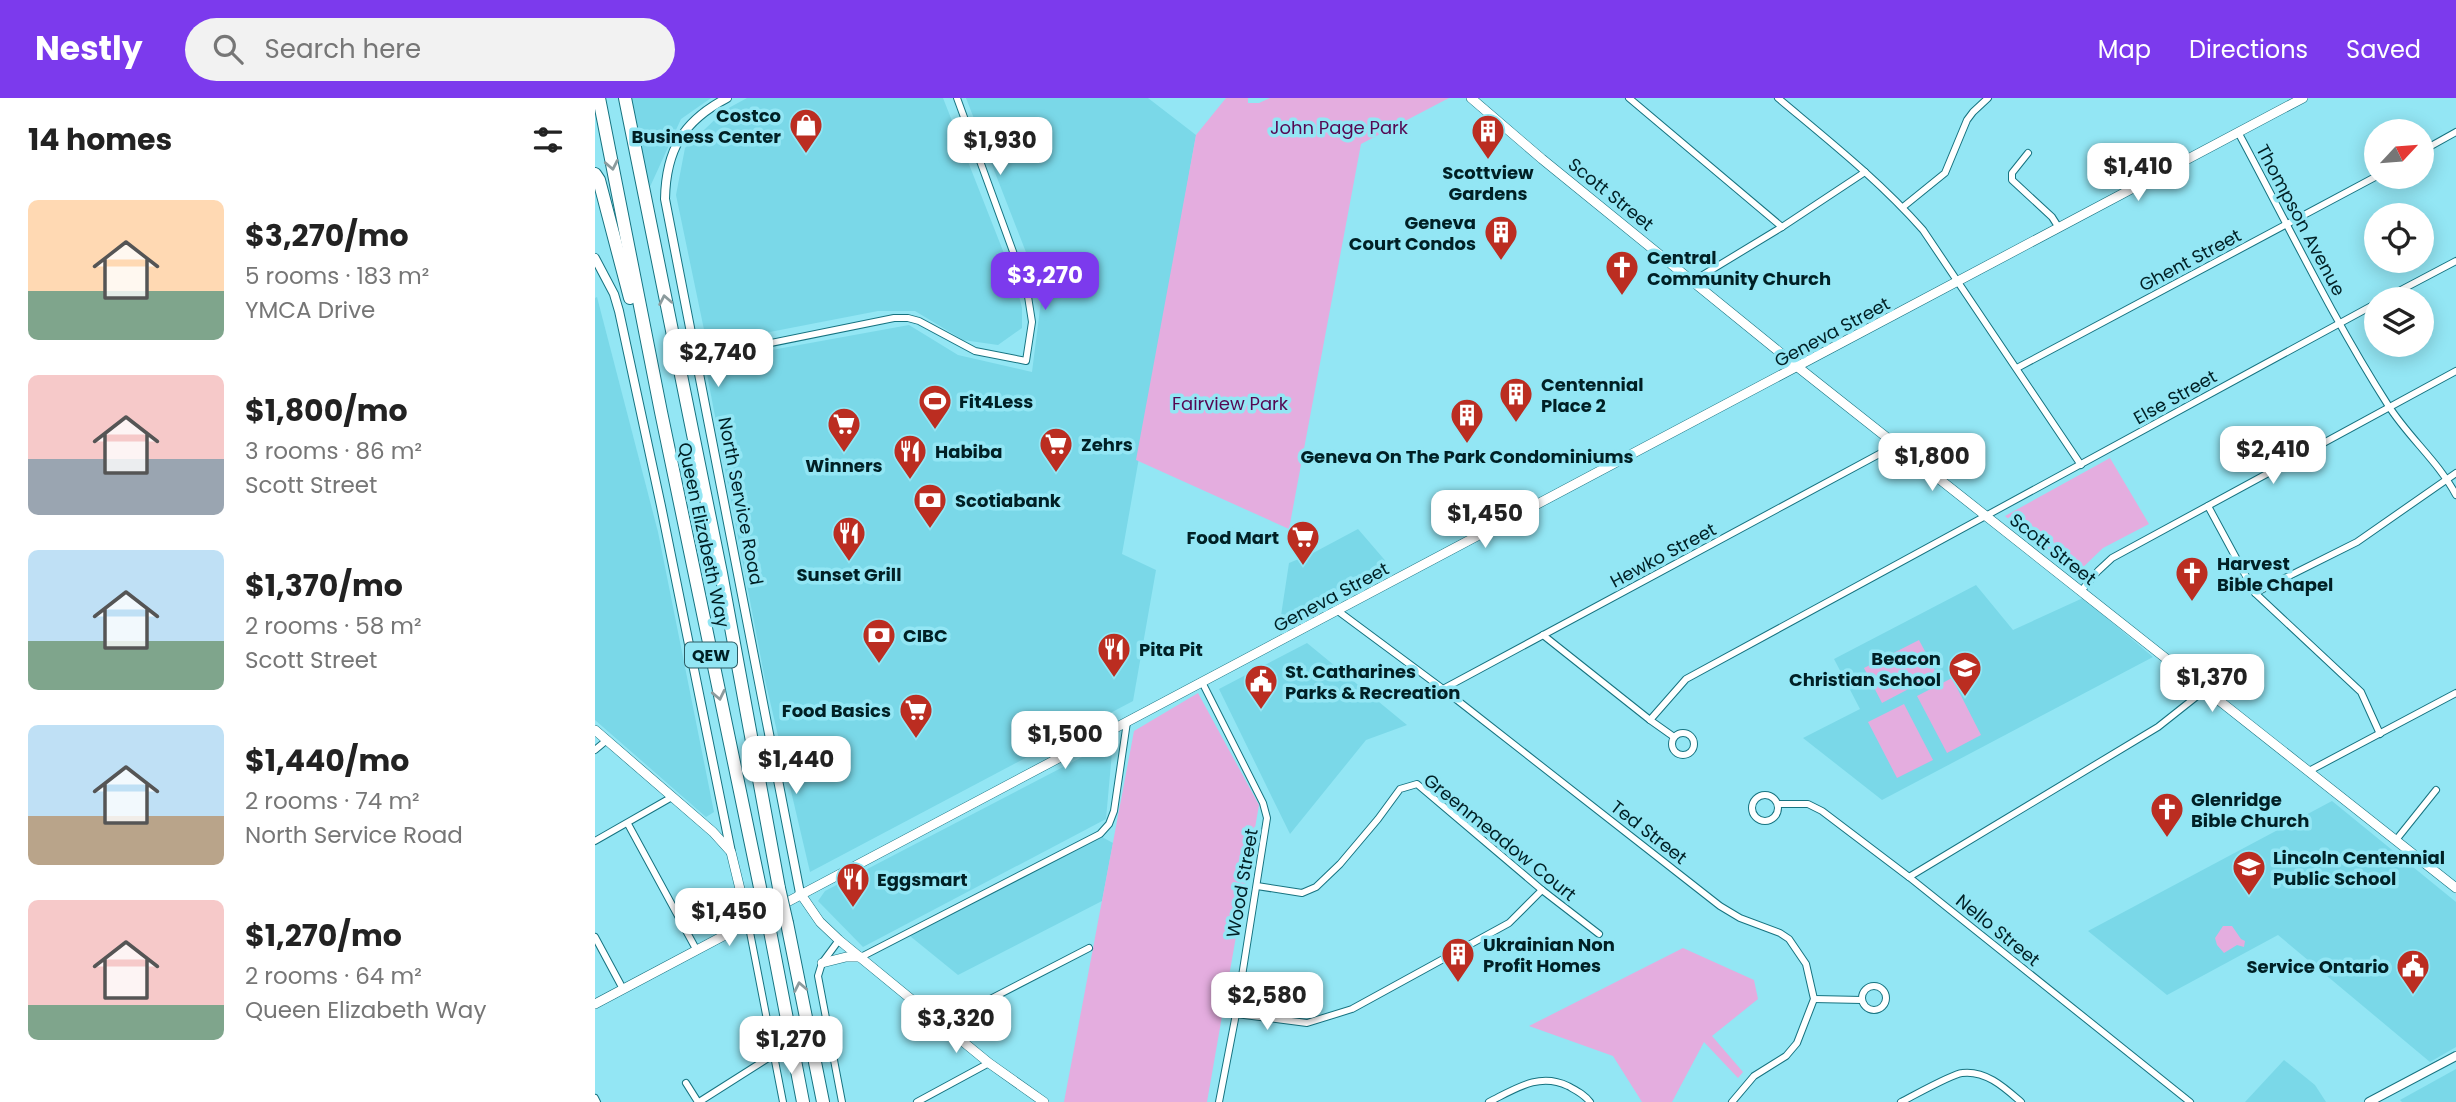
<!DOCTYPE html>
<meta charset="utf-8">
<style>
:root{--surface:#fff;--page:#f2f2f2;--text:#222;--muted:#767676;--accent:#7c3aed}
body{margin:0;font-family:Poppins,sans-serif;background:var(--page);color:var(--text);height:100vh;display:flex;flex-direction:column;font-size:26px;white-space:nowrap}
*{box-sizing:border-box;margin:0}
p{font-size:23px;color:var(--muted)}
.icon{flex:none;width:38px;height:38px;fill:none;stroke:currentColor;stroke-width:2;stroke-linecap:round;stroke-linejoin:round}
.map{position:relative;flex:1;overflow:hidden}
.side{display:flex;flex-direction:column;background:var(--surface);width:595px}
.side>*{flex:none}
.needle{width:46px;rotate:64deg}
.tools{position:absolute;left:1769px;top:21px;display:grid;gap:14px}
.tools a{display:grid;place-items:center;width:70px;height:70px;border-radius:50%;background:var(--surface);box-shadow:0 4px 18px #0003;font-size:35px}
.price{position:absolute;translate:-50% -60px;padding:0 16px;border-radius:14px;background:#fff;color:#222;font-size:23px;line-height:46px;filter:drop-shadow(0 2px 4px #0008)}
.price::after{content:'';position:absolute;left:50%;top:42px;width:21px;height:16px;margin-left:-10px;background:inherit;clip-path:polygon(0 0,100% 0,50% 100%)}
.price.selected{background:var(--accent);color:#fff}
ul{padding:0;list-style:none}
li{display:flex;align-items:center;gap:21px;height:175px;padding:0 28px}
li span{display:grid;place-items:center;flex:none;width:196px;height:140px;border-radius:10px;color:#555}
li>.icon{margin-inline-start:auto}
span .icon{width:84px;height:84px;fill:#fffc;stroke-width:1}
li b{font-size:30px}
h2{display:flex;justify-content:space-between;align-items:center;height:84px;padding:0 28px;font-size:30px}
header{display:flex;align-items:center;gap:42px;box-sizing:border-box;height:98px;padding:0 35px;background:var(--accent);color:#fff}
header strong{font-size:33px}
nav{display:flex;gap:38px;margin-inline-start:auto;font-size:24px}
.search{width:490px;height:63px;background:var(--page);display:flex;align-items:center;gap:18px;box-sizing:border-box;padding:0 24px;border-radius:38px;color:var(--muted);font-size:26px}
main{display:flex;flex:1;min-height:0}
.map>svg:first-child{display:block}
</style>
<header>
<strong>Nestly</strong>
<div class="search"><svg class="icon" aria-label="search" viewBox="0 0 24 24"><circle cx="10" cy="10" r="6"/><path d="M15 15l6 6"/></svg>Search here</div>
<nav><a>Map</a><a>Directions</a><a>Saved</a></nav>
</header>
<main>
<section class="side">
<h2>14 homes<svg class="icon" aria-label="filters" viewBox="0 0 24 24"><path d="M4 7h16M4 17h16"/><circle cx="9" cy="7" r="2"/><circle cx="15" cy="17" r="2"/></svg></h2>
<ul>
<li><span style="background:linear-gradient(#ffd9b3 65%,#7fa58c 0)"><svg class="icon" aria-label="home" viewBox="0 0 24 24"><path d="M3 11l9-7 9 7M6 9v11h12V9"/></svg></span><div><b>$3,270/mo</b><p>5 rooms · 183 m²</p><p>YMCA Drive</p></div></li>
<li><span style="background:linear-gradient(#f6c9c9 60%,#9aa5b1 0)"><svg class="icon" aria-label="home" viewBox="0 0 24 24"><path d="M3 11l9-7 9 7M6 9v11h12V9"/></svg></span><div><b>$1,800/mo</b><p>3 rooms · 86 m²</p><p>Scott Street</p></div></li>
<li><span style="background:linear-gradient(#bfe0f5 65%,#7fa58c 0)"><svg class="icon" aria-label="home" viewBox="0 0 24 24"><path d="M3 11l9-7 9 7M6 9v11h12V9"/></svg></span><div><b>$1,370/mo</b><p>2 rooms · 58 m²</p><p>Scott Street</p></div></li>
<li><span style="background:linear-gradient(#bfe0f5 65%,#b9a48a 0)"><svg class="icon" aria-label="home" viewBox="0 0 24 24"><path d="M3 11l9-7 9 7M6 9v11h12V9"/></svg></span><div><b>$1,440/mo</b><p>2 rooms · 74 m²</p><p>North Service Road</p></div></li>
<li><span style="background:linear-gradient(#f6c9c9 75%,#7fa58c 0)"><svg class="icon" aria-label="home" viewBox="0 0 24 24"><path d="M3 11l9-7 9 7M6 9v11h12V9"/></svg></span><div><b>$1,270/mo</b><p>2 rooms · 64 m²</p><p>Queen Elizabeth Way</p></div></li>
</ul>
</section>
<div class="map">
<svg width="1861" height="1004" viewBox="0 0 1861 1004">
<rect width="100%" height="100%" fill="#93e6f4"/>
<g fill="#7ad8e8">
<polygon points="36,0 116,0 86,21 54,91"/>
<polygon points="152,0 348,0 421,186 427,210 427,230 403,247 368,242 320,213 283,213 112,246 81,97 90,50 130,12"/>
<polygon points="371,0 553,0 601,37 527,456 561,472 538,603 215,774 170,582 112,276 122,262 314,227 363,257 437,274 446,203 441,180"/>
<polygon points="2,199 63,434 119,714 111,719 0,622 0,200"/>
<polygon points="763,431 794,467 685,524 694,465 718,455"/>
<polygon points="1381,487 1418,532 1488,500 1558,559 1287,702 1208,640 1265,611 1239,561"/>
<polygon points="712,545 812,627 771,642 695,736 624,591"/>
<polygon points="518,643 511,721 268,849 223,803 230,793"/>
<polygon points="1737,703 1861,804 1861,949 1835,964 1683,837 1572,897 1493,833"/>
<polygon points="507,739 518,745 507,803 363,877 315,838"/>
<polygon points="1689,962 1720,987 1731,1004 1650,1004"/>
<polygon points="1861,971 1861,1004 1807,1004 1805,1002"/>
</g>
<g fill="#e4addf">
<polygon points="631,0 653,0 653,5 664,5 675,0 854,0 766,46 694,431 541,362 601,37"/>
<polygon points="1515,360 1554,426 1508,450 1481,476 1410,418"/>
<polygon points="1324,542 1342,576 1287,605 1269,570"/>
<polygon points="1357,580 1386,637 1352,655 1322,598"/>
<polygon points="603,595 664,707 612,1004 469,1004 539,633"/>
<polygon points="1309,606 1338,662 1302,680 1273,624"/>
<polygon points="1628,828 1637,828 1646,841 1650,843 1649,849 1642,847 1629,855 1622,847 1620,840"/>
<polygon points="1088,850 1159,882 1163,901 1117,938 1148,974 1143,980 1109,944 1077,1004 1047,1004 1018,958 934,928"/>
</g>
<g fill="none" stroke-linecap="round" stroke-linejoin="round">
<defs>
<g id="minor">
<polyline points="1034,0 1187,129"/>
<path d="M1183,0c50,42 102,83 145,132l158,235"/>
<path d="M1643,34c49,91 95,187 150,273 20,32 50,56 68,90"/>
<polyline points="1827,53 1861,34"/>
<polyline points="1433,55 1417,75 1417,82 1457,119 1464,130"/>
<polyline points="1308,109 1350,75 1372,22 1378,14 1393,0"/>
<polyline points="1098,183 1187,129 1270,74"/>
<polyline points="1789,201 1861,163"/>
<polyline points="102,260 299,220 313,220 324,223 380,253 431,263 437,224 432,192 362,0"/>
<polyline points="1422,270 1782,78"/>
<polyline points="1613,408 1660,495 1766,594 1785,636"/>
<polyline points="1486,493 1503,473 1517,460 1861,273"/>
<polyline points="1660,495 1762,444 1861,375"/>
<polyline points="743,513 848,591 1125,808 1145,820 1185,835 1194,841 1211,866 1219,901 1202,945 1191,958 1159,978 1137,1004"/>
<polyline points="948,537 1055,622 1079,639"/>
<polyline points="607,584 668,705 672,720 641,916 624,1004"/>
<polyline points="848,591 1301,347"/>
<polyline points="1055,622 1091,581 1782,205"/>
<circle cx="1088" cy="646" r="11"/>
<polyline points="0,652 12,642"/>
<polyline points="1714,673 1861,595"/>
<circle cx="1170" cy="710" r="13"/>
<polyline points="1183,706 1213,706 1227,713 1314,779 1595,1004"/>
<polyline points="33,726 101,851"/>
<polyline points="1801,742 1841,692"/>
<polyline points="0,743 77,699"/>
<polyline points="1314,779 1563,629 1611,591"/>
<polyline points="662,788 707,795 721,789 745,766 783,721 805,691 822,686 947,792 1004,836"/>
<polyline points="153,824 188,1004"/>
<polyline points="0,839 28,891"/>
<polyline points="244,842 227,865 223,878 247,1004"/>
<polyline points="266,859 505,736 514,726 519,713 532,624"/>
<circle cx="1279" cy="900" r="12"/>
<polyline points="1219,901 1267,902"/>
<polyline points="641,916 712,925 757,911 914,825 947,792"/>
<polyline points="347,926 494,850"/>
<polyline points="91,985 103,1004"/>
<polyline points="0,1000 2,1004"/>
<polyline points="104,1004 178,957"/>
<polyline points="322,1004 394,965"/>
<path d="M894,1004c26,-13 50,-30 79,-16 9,5 16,8 22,16"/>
<path d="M1306,1004c12,-6 51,-28 61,-29 24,-3 43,15 59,29"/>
</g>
<g id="tertiary">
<path d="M132,0c-44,23 -61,52 -62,101l135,694"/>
<polyline points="0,160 19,196 24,213 66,408 136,754"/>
<polyline points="1774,1004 1861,958"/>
</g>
<g id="secondary">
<polyline points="876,0 947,61 1204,270 1861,790"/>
<polyline points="0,632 118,734 136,754 153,824"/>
<polyline points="205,795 225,824 244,842 394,965 449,1004"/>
<polyline points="227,865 251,859 266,859"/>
<path d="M0,906c569,-302 1139,-603 1708,-906"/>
</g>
<g id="motorway">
<polyline points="4,0 66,314 167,799"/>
<polyline points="30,0 126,475 184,790"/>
<polyline points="0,76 4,82 35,200"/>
<polyline points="192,825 228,1004"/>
<polyline points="175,833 208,1004"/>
</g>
</defs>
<use href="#minor" stroke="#167380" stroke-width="8"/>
<use href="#tertiary" stroke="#167380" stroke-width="10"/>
<use href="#secondary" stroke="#167380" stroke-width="10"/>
<use href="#motorway" stroke="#167380" stroke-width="14"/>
<use href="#minor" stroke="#fff" stroke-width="6"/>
<use href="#tertiary" stroke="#fff" stroke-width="8"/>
<use href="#secondary" stroke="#fff" stroke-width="9"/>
<use href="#motorway" stroke="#fff" stroke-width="12"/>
<defs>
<g id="motorway-bridge">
<polyline points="184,790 192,825"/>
<polyline points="167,799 175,833"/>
</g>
</defs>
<use href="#motorway-bridge" stroke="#167380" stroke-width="14" stroke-linecap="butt"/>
<use href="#motorway-bridge" stroke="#fff" stroke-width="12"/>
</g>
<defs><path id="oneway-chevron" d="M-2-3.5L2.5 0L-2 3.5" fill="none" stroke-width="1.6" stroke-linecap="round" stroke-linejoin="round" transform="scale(1.75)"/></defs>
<g stroke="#8c9b9d">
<use href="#oneway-chevron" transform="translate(17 67) rotate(79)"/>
<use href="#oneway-chevron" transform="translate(70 202) rotate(-101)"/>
<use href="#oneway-chevron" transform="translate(124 597) rotate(78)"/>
<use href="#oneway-chevron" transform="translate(205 889) rotate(-101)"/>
</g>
<defs>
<symbol id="shop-pin" viewBox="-11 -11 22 30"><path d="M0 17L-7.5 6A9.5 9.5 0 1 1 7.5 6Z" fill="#bb2d21" stroke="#93e6f4"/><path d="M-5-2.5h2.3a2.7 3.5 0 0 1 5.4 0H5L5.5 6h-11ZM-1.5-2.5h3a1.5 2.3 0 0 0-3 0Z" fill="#fff"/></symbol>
<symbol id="building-pin" viewBox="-11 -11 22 30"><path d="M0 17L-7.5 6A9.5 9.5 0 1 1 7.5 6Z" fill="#bb2d21" stroke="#93e6f4"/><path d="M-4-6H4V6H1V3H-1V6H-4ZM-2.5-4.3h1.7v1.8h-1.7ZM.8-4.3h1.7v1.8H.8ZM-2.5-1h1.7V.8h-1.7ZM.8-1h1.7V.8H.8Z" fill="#fff"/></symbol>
<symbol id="church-pin" viewBox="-11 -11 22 30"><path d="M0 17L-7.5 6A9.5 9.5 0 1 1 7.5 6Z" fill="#bb2d21" stroke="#93e6f4"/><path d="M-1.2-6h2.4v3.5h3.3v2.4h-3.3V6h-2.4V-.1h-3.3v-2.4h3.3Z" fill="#fff"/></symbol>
<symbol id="stadium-pin" viewBox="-11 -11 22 30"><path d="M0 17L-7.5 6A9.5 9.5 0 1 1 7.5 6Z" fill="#bb2d21" stroke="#93e6f4"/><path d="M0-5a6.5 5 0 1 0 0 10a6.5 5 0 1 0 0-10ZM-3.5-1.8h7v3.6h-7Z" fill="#fff"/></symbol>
<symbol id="supermarket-pin" viewBox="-11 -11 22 30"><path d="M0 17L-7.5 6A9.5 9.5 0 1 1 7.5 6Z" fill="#bb2d21" stroke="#93e6f4"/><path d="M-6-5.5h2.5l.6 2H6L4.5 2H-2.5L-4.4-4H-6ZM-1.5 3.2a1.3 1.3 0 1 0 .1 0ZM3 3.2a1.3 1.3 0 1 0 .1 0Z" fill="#fff"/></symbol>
<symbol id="restaurant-pin" viewBox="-11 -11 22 30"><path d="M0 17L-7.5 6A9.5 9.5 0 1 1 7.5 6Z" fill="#bb2d21" stroke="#93e6f4"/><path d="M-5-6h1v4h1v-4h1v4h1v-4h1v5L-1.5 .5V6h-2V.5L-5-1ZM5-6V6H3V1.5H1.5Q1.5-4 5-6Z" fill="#fff"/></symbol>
<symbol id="bank-pin" viewBox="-11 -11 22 30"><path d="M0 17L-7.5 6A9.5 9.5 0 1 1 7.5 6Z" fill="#bb2d21" stroke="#93e6f4"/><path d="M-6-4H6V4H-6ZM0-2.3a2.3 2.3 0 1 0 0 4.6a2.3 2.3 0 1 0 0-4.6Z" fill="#fff"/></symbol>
<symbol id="school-pin" viewBox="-11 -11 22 30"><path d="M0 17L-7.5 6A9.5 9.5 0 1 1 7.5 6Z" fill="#bb2d21" stroke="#93e6f4"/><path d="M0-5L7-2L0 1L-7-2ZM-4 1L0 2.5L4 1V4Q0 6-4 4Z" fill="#fff"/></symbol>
<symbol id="civic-pin" viewBox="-11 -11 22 30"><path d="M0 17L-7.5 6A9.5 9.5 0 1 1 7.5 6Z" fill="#bb2d21" stroke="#93e6f4"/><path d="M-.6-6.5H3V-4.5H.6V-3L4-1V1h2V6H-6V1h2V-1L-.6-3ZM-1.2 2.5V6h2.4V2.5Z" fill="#fff"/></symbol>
</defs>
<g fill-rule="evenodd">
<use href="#shop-pin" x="192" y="8" width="38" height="52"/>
<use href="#building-pin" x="874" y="14" width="38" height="52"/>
<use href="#building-pin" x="887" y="115" width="38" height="52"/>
<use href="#church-pin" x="1008" y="150" width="38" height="52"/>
<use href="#building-pin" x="902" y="277" width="38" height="52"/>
<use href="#stadium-pin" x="321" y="284" width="38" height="52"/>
<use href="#building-pin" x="853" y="298" width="38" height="52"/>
<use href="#supermarket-pin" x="230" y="307" width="38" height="52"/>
<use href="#supermarket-pin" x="442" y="327" width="38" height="52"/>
<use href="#restaurant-pin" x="296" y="334" width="38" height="52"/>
<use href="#bank-pin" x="316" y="383" width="38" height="52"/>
<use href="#restaurant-pin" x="235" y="416" width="38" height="52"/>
<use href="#supermarket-pin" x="689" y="420" width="38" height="52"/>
<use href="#church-pin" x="1578" y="456" width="38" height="52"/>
<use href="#bank-pin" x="265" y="518" width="38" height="52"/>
<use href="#restaurant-pin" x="500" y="532" width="38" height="52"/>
<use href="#school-pin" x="1351" y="551" width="38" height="52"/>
<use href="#civic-pin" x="647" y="564" width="38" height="52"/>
<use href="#supermarket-pin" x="302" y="593" width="38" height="52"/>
<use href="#church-pin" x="1553" y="692" width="38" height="52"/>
<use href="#school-pin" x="1635" y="750" width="38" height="52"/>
<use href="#restaurant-pin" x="239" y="762" width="38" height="52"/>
<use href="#building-pin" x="844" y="837" width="38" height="52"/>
<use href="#civic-pin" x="1799" y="849" width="38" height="52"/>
</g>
<g text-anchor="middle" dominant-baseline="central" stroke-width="7" stroke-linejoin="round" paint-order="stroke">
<rect fill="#93e6f4" stroke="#2c5b63" stroke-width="2" x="90" y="544.5" width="52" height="25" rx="5"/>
<g font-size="16" font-weight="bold" fill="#002025">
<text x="116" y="557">QEW</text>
</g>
<g font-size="18" font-weight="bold" fill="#002025" stroke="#93e6f4" text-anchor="start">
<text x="186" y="17" text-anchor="end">Costco<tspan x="186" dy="21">Business Center</tspan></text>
<text x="893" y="74" text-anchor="middle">Scottview<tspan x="893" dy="21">Gardens</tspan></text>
<text x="881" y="124" text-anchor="end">Geneva<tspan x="881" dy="21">Court Condos</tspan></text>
<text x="1052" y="159">Central<tspan x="1052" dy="21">Community Church</tspan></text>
<text x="946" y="286">Centennial<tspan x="946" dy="21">Place 2</tspan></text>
<text x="364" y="303">Fit4Less</text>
<text x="486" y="346">Zehrs</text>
<text x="340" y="353">Habiba</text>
<text x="872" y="358" text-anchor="middle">Geneva On The Park Condominiums</text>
<text x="249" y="367" text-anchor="middle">Winners</text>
<text x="360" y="402">Scotiabank</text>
<text x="684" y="439" text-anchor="end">Food Mart</text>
<text x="1622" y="465">Harvest<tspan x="1622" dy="21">Bible Chapel</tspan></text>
<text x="254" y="476" text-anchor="middle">Sunset Grill</text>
<text x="308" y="537">CIBC</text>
<text x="544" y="551">Pita Pit</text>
<text x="1346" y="560" text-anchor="end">Beacon<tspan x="1346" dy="21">Christian School</tspan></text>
<text x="690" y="573">St. Catharines<tspan x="690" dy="21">Parks &amp; Recreation</tspan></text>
<text x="296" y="612" text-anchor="end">Food Basics</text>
<text x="1596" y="701">Glenridge<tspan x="1596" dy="21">Bible Church</tspan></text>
<text x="1678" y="759">Lincoln Centennial<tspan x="1678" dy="21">Public School</tspan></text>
<text x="282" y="781">Eggsmart</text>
<text x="888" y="846">Ukrainian Non<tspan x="888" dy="21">Profit Homes</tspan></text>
<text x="1794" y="868" text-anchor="end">Service Ontario</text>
</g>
<g font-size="18" fill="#550852" stroke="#93e6f4">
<text x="744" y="29">John Page Park</text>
<text x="635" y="305">Fairview Park</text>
</g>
<g font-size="18" fill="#002025" stroke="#93e6f4">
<text transform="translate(1016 96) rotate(39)">Scott Street</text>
<text transform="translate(1706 122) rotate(62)">Thompson Avenue</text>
<text transform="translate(1595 162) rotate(-28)">Ghent Street</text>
<text transform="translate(1237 234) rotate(-28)">Geneva Street</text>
<text transform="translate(1580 299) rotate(-29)">Else Street</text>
<text transform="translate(146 403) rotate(79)">North Service Road</text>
<text transform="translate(109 437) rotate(78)">Queen Elizabeth Way</text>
<text transform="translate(1458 451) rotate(38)">Scott Street</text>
<text transform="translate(1068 457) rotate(-28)">Hewko Street</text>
<text transform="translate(736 499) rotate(-28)">Geneva Street</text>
<text transform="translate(1054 734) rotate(38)">Ted Street</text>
<text transform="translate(905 739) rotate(39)">Greenmeadow Court</text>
<text transform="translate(647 785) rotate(-80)">Wood Street</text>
<text transform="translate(1403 832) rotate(39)">Nello Street</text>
</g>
</g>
</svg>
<div class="tools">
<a><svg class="needle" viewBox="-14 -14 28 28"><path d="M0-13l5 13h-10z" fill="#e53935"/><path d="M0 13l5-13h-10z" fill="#767676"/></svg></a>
<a><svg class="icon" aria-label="locate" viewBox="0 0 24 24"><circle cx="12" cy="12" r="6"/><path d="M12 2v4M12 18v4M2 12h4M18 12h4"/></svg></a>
<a><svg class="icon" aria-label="layers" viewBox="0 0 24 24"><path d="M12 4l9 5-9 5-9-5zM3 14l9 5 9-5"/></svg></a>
</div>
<b class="price" style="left:405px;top:79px">$1,930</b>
<b class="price" style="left:1543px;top:105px">$1,410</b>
<b class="price selected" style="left:450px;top:214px">$3,270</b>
<b class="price" style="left:123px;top:291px">$2,740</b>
<b class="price" style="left:1678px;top:388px">$2,410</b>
<b class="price" style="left:1337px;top:395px">$1,800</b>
<b class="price" style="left:890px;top:452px">$1,450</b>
<b class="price" style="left:1617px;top:616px">$1,370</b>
<b class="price" style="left:470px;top:673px">$1,500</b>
<b class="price" style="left:201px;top:698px">$1,440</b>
<b class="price" style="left:134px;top:850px">$1,450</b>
<b class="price" style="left:672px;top:934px">$2,580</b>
<b class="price" style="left:361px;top:957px">$3,320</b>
<b class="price" style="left:196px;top:978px">$1,270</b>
</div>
</main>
